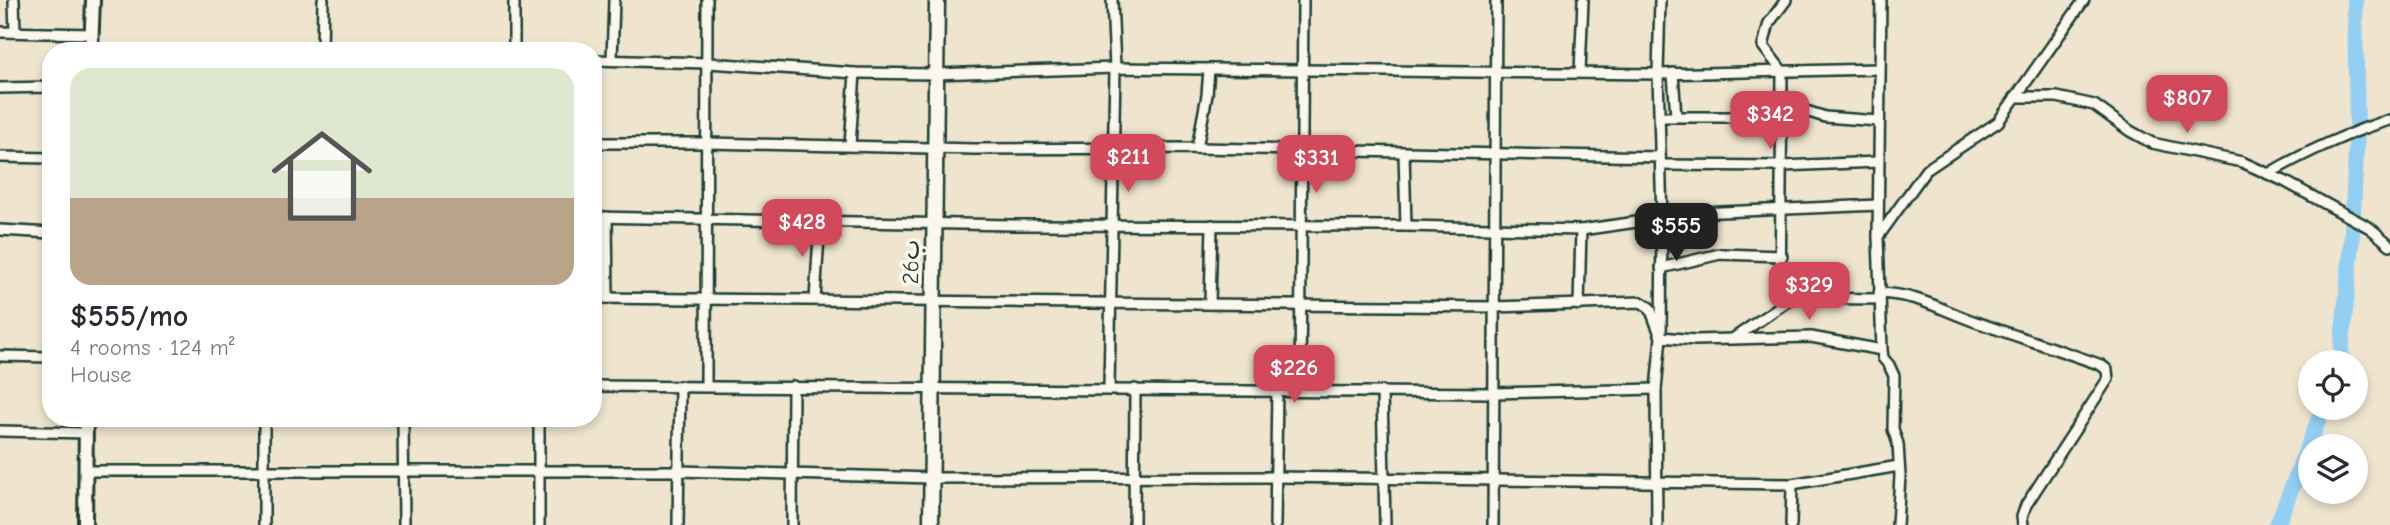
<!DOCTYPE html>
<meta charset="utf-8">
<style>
:root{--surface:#fff;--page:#f7f7f7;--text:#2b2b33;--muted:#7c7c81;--accent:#d1495b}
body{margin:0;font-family:"Comic Neue","Playpen Sans Arabic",sans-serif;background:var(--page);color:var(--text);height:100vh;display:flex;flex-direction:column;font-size:26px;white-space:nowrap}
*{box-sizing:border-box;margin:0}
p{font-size:23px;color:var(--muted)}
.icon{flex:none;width:38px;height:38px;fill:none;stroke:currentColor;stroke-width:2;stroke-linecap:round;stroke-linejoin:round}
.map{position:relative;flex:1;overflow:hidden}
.panel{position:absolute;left:42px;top:42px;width:560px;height:385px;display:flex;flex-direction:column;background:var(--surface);border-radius:28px;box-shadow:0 4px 10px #0003}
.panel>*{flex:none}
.tools{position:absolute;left:2298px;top:350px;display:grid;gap:14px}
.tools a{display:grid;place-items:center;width:70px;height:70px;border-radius:50%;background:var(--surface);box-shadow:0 4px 10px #0003;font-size:35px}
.price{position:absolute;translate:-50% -60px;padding:0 16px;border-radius:14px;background:var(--accent);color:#fff;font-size:23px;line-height:46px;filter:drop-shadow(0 2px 4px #0008)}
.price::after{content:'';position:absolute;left:50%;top:42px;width:21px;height:16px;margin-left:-10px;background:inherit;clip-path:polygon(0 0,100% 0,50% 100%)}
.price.selected{background:#222;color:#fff}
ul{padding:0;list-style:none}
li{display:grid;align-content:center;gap:14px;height:371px;padding:0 28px}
li span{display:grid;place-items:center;height:217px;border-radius:21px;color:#555}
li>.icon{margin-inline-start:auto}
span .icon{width:126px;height:126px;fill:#fffc;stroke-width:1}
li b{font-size:30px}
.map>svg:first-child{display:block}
</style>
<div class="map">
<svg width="2390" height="525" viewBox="0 0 2390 525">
<rect width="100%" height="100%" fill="#efe5cf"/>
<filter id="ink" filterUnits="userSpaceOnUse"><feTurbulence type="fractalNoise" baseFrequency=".0143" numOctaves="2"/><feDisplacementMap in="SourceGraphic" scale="14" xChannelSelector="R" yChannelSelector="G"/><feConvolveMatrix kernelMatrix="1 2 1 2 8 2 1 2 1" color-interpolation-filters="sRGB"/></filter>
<g filter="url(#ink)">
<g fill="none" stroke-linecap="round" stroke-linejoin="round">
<g stroke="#92cff3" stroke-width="16">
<polyline points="2340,362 2351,252 2357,132 2355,0"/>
<polyline points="2277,525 2323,408"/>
</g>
<defs>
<g id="minor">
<polyline points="14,0 15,32"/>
<polyline points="514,0 514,51"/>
<polyline points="0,32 92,34"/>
<polyline points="322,51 323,0"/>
<polyline points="593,60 708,63 855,73 935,74 1115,68 1658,74 1878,69"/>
<polyline points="612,60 614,0"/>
<polyline points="1580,72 1583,0"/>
<polyline points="1673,73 1676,117"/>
<polyline points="0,88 51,87"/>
<polyline points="2015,97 2057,97 2094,105 2130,131 2152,143 2242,162 2284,181 2370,228 2390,245"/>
<polyline points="1781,116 1803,110 1825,117 1878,121"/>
<polyline points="1660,117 1781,117"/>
<polyline points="593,143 707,143 974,149 1197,148 1660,157"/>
<polyline points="850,145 855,73"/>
<polyline points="1197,148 1207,95 1209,69"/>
<polyline points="1404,152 1406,226"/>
<polyline points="0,157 51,158"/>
<polyline points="1661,165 1782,166 1878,162"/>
<path d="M2268,174c32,-19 86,-44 122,-54"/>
<polyline points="593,217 1012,225 1406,226 1581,230 1699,213 1878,205"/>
<polyline points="607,217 608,298"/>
<polyline points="0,230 51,233"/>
<polyline points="1878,236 1881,0"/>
<polyline points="1661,268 1720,254 1782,256"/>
<path d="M1879,293c40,2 58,15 94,28 43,15 86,29 128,44l6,5 1,9 -82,126 -4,12 1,8"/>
<polyline points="593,298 1494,307 1641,302 1650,308 1661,337 1695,340 1811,337 1882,350"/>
<polyline points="815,299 820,221"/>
<polyline points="1210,304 1212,225"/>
<polyline points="1780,304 1782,71 1763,46 1769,23 1786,0"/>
<polyline points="1579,305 1581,230"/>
<polyline points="1734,338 1792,298 1880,299"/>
<polyline points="0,356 51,357"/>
<polyline points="593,386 1494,393 1656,389"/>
<polyline points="706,386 707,0"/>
<polyline points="1109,388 1115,68 1112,0"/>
<polyline points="1300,390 1303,0"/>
<polyline points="1382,391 1385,525"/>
<polyline points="264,418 264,525"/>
<polyline points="403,418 404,525"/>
<polyline points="539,418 539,525"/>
<polyline points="0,431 87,433"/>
<polyline points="85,471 678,471 932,478 1276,477 1792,484 1899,466"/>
<polyline points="678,525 680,386"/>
<polyline points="792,525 793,386"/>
<polyline points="1134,525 1135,389"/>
<polyline points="1275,525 1277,390"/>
<polyline points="1493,525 1496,0"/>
<polyline points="1657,525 1656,389 1661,337 1662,220 1658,74 1660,0"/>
<polyline points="1791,525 1792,484"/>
<polyline points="1897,525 1900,476 1898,444 1893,429 1894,376 1889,365 1883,358 1882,350 1878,237 1926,170 1998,122 2084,0"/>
</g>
<g id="secondary">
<polyline points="91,51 93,0"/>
<polyline points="85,525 86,418"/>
</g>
<polyline id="trunk" points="931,525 937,0"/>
</defs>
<use href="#minor" stroke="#1f3d34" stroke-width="14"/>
<use href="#secondary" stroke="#1f3d34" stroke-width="18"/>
<use href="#trunk" stroke="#1f3d34" stroke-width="19"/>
<use href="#minor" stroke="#fbf7ec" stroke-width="9"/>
<use href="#secondary" stroke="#fbf7ec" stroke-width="12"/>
<use href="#trunk" stroke="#fbf7ec" stroke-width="14"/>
</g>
</g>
<g text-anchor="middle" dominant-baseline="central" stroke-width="7" stroke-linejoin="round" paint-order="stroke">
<g font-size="23" fill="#1f3d34" stroke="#fbf7ec">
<text transform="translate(911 262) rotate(-89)">26ب</text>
</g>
</g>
</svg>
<div class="tools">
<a><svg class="icon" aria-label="locate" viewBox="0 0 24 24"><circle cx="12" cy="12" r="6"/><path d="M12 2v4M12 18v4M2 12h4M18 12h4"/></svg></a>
<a><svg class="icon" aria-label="layers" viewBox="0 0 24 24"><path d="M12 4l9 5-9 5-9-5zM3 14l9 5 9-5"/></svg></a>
</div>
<b class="price" style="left:2187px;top:135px">$807</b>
<b class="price" style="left:1770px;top:151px">$342</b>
<b class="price" style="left:1128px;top:194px">$211</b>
<b class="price" style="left:1316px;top:195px">$331</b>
<b class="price" style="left:802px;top:259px">$428</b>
<b class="price selected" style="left:1676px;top:263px">$555</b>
<b class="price" style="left:1809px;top:322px">$329</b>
<b class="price" style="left:1294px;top:405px">$226</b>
<section class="panel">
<ul>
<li><span style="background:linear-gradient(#dfe7d0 60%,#b9a48a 0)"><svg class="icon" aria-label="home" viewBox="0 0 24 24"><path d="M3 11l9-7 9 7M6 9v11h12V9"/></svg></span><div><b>$555/mo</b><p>4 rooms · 124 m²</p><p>House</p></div></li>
</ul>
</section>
</div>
